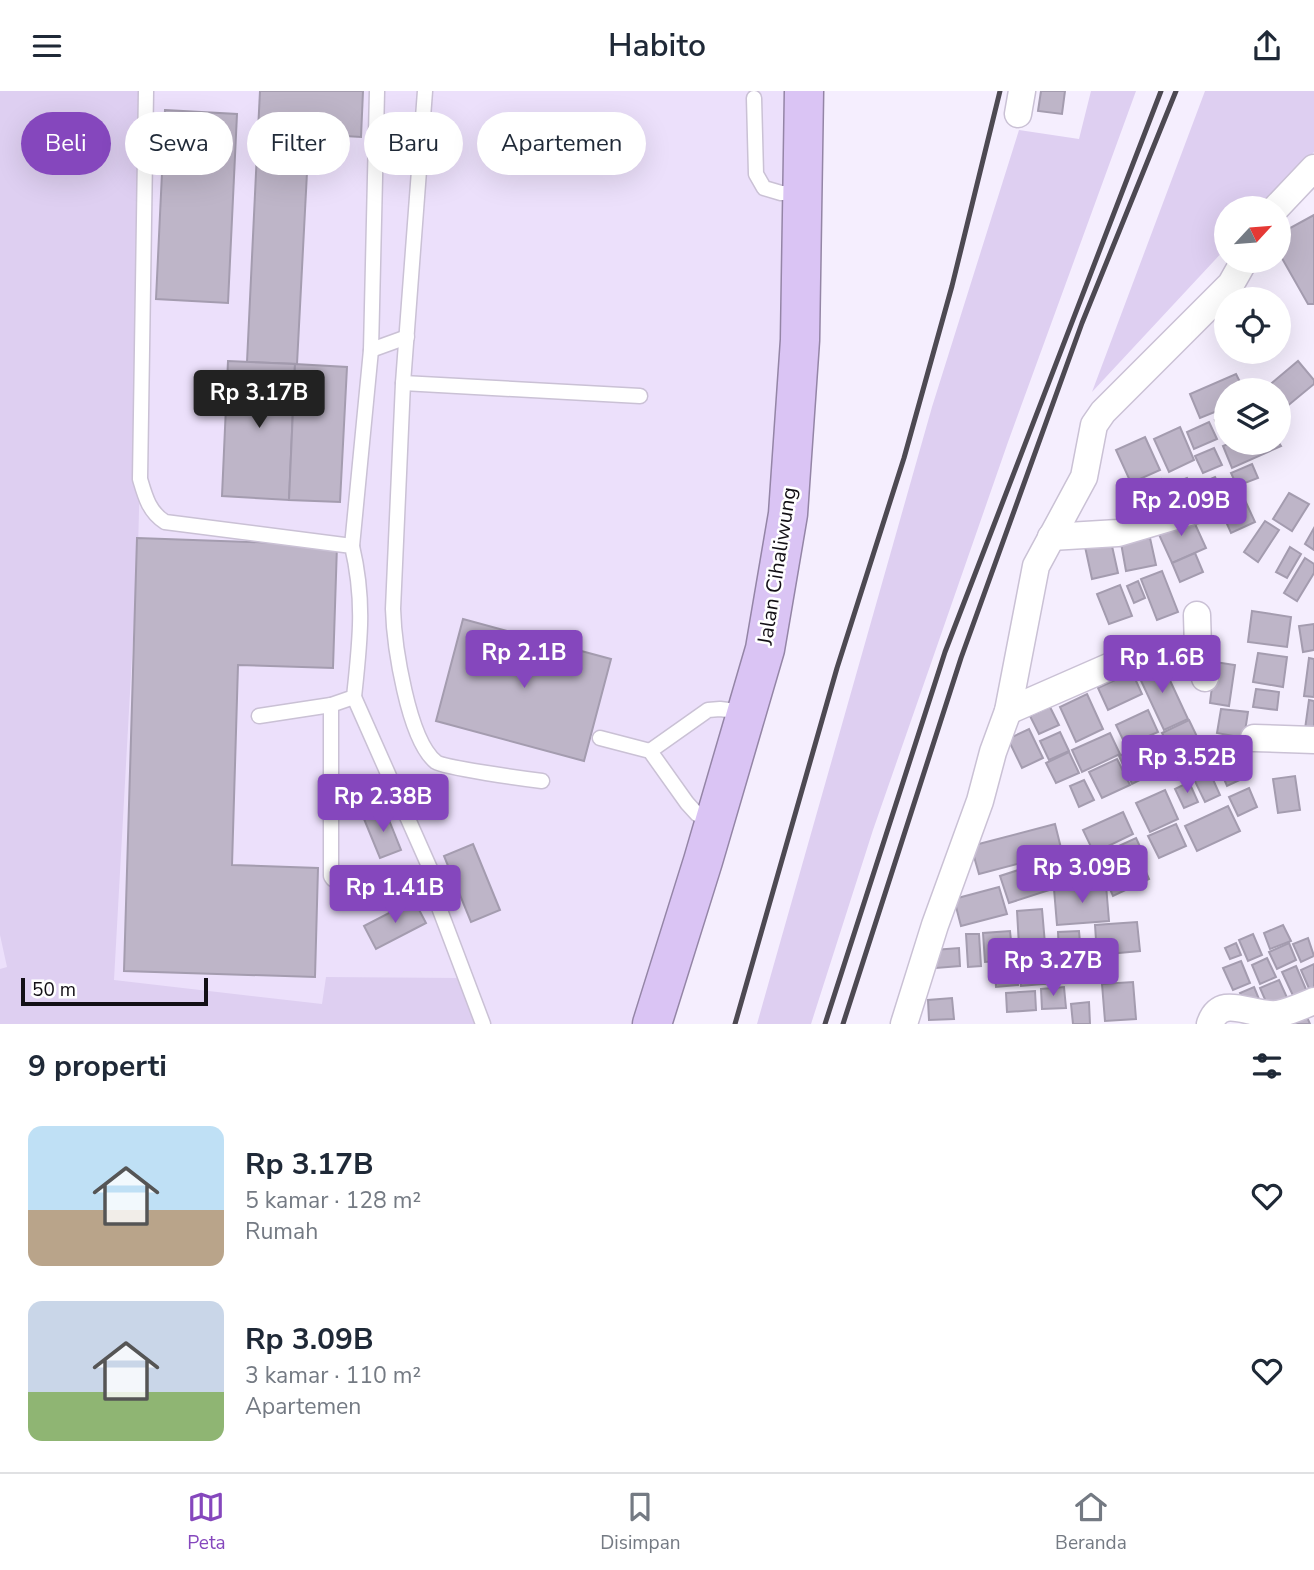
<!DOCTYPE html>
<html lang="id">
<meta charset="utf-8">
<style>
:root{--surface:#fff;--page:#f6f6f7;--text:#1f2937;--muted:#747a83;--line:#e0e1e3;--accent:#8547bd}
body{margin:0;font-family:"Nunito Sans",sans-serif;background:var(--page);color:var(--text);height:100vh;display:flex;flex-direction:column;font-size:26px;white-space:nowrap}
*{box-sizing:border-box;margin:0}
p{font-size:23px;color:var(--muted)}
.icon{flex:none;width:38px;height:38px;fill:none;stroke:currentColor;stroke-width:2;stroke-linecap:round;stroke-linejoin:round}
.map{position:relative;height:933px;overflow:hidden}
.panel{display:flex;flex-direction:column;background:var(--surface);flex:1}
.panel>*{flex:none}
.banner{position:absolute;left:21px;top:21px;width:700px;height:63px;display:flex;gap:14px}
.needle{width:46px;rotate:64deg}
.fabs{position:absolute;left:1214px;top:105px;display:grid;gap:14px}
.fabs a{display:grid;place-items:center;width:77px;height:77px;border-radius:50%;background:var(--surface);box-shadow:0 7px 28px #0002;font-size:35px}
.scale{position:absolute;left:21px;bottom:18px;width:187px;box-sizing:border-box;padding-left:7px;border:4px solid #131016;border-top:0;font-size:19px;line-height:24px;white-space:nowrap;color:#131016;-webkit-text-stroke:5px #fff;paint-order:stroke}
.price{position:absolute;translate:-50% -60px;padding:0 16px;border-radius:7px;background:var(--accent);color:#fff;font-size:23px;line-height:46px;filter:drop-shadow(0 2px 4px #0008)}
.price::after{content:'';position:absolute;left:50%;top:42px;width:21px;height:16px;margin-left:-10px;background:inherit;clip-path:polygon(0 0,100% 0,50% 100%)}
.price.selected{background:#222;color:#fff}
ul{padding:0;list-style:none}
li{display:flex;align-items:center;gap:21px;height:175px;padding:0 28px}
li span{display:grid;place-items:center;flex:none;width:196px;height:140px;border-radius:14px;color:#555}
li>.icon{margin-inline-start:auto}
span .icon{width:84px;height:84px;fill:#fffc;stroke-width:1}
li b{font-size:30px}
h2{display:flex;justify-content:space-between;align-items:center;height:84px;padding:0 28px;font-size:30px}
.tag{padding:0 24px;border-radius:32px;background:var(--surface);box-shadow:0 7px 28px #0002;font-size:24px;line-height:63px}
.tag.selected{background:var(--accent);color:#fff}
header{display:flex;justify-content:space-between;align-items:center;height:91px;padding:0 28px;background:var(--surface);font-size:32px;font-weight:600}
.dock{display:flex;justify-content:space-around;align-items:center;height:98px;border-top:2px solid var(--line);background:var(--surface);font-size:19px;color:var(--muted)}
.dock a{display:grid;justify-items:center;gap:4px}
.dock .selected{color:var(--accent)}
.map>svg:first-child{display:block}
</style>
<header><svg class="icon" aria-label="menu" viewBox="0 0 24 24"><path d="M4 6h16M4 12h16M4 18h16"/></svg>Habito<svg class="icon" aria-label="share" viewBox="0 0 24 24"><path d="M12 15V3M7 8l5-5 5 5M5 13v7h14v-7"/></svg></header>
<div class="map">
<svg width="1314" height="933" viewBox="0 0 1314 933">
<rect width="100%" height="100%" fill="#f5eefe"/>
<polygon fill="#ece0fb" points="0,0 796,0 777,349 761,531 637,933 0,933"/>
<g fill="#decff1">
<polygon points="0,0 150,0 138,458 114,889 322,913 326,886 460,887 483,933 0,933 0,878 7,876 0,844"/>
<polygon points="1091,0 1136,0 1008,351 873,739 811,933 757,933 932,316 1019,39 1079,48"/>
<polygon points="1205,0 1314,0 1314,61 1262,117 1227,117 1227,156 1092,301"/>
</g>
<g fill="#beb5c8" stroke="#a49caf" stroke-width="2">
<polygon points="260,0 363,0 361,46 258,40"/>
<polygon points="1041,0 1065,0 1062,23 1038,20"/>
<polygon points="165,19 237,23 228,212 156,208"/>
<polygon points="258,40 309,43 297,273 247,271"/>
<polygon points="1314,124 1314,213 1308,213 1279,162 1279,143"/>
<polygon points="228,270 295,273 289,409 222,405"/>
<polygon points="1298,270 1314,289 1314,293 1285,317 1279,311 1279,299 1270,299 1267,296"/>
<polygon points="295,273 347,276 340,411 289,409"/>
<polygon points="1236,283 1244,299 1227,299 1227,316 1200,327 1190,303"/>
<polygon points="1227,324 1227,349 1225,350 1215,329"/>
<polygon points="1209,331 1217,348 1194,358 1187,341"/>
<polygon points="1180,336 1194,369 1169,381 1154,348"/>
<polygon points="1145,346 1160,379 1131,392 1116,359"/>
<polygon points="1230,352 1279,352 1281,355 1232,377 1223,355"/>
<polygon points="1214,357 1222,374 1203,382 1195,365"/>
<polygon points="1252,373 1258,387 1237,395 1231,382"/>
<polygon points="1215,386 1222,403 1205,411 1197,394"/>
<polygon points="1187,387 1195,407 1183,412 1174,392"/>
<polygon points="1161,388 1173,417 1155,424 1143,395"/>
<polygon points="1139,400 1150,424 1136,430 1125,406"/>
<polygon points="1289,402 1309,413 1292,440 1273,428"/>
<polygon points="1243,405 1255,431 1231,442 1219,415"/>
<polygon points="1190,422 1206,457 1172,472 1156,437"/>
<polygon points="1265,430 1279,439 1258,471 1244,461"/>
<polygon points="1314,437 1314,459 1305,453"/>
<polygon points="1110,446 1118,482 1092,488 1084,451"/>
<polygon points="137,447 337,454 333,577 238,574 232,774 318,777 315,886 124,880"/>
<polygon points="1150,447 1156,474 1126,480 1121,452"/>
<polygon points="1290,456 1301,463 1287,487 1276,481"/>
<polygon points="1195,462 1203,481 1180,491 1172,472"/>
<polygon points="1305,467 1314,473 1314,482 1297,510 1284,502"/>
<polygon points="1162,480 1178,521 1157,529 1141,488"/>
<polygon points="1138,490 1145,507 1134,512 1127,495"/>
<polygon points="1120,494 1132,525 1109,533 1097,503"/>
<polygon points="1252,520 1291,526 1287,556 1248,551"/>
<polygon points="463,528 611,568 584,670 436,630"/>
<polygon points="1314,533 1314,559 1303,561 1299,535"/>
<polygon points="1258,562 1287,566 1283,596 1253,591"/>
<polygon points="1309,567 1314,568 1314,606 1304,605"/>
<polygon points="1160,568 1188,628 1164,639 1136,579"/>
<polygon points="1215,571 1235,574 1229,615 1210,612"/>
<polygon points="1132,581 1142,603 1108,619 1098,597"/>
<polygon points="1256,598 1279,601 1277,619 1253,616"/>
<polygon points="1087,603 1103,638 1076,651 1060,616"/>
<polygon points="1309,609 1314,610 1314,639 1305,638"/>
<polygon points="1050,616 1059,634 1039,643 1030,625"/>
<polygon points="1221,618 1248,621 1244,647 1217,642"/>
<polygon points="1148,619 1158,641 1126,655 1116,634"/>
<polygon points="1189,629 1202,656 1175,668 1162,642"/>
<polygon points="1029,638 1043,667 1022,677 1008,648"/>
<polygon points="1060,641 1069,660 1049,669 1040,650"/>
<polygon points="1110,642 1120,663 1082,681 1072,659"/>
<polygon points="1161,648 1172,671 1159,677 1149,654"/>
<polygon points="1141,655 1154,682 1132,693 1119,665"/>
<polygon points="1230,658 1244,687 1227,695 1214,665"/>
<polygon points="1069,661 1079,682 1056,692 1046,672"/>
<polygon points="1117,668 1130,694 1102,707 1089,681"/>
<polygon points="1206,673 1220,704 1205,711 1190,680"/>
<polygon points="1295,685 1300,719 1278,722 1273,688"/>
<polygon points="1084,689 1094,709 1079,716 1070,695"/>
<polygon points="1189,691 1198,711 1184,717 1175,698"/>
<polygon points="1249,697 1257,716 1238,725 1229,706"/>
<polygon points="1165,699 1178,728 1150,741 1136,712"/>
<polygon points="1228,715 1240,740 1197,760 1185,735"/>
<polygon points="385,719 401,759 380,767 364,728"/>
<polygon points="1123,721 1133,743 1094,762 1083,739"/>
<polygon points="1055,733 1062,761 979,783 971,755"/>
<polygon points="1176,733 1186,755 1159,767 1148,745"/>
<polygon points="1136,747 1143,762 1105,779 1099,764"/>
<polygon points="473,753 500,819 471,831 444,765"/>
<polygon points="1070,763 1078,781 1050,794 1041,776"/>
<polygon points="1040,772 1049,799 1009,812 1000,785"/>
<polygon points="1142,772 1149,788 1113,805 1106,789"/>
<polygon points="1106,794 1109,830 1057,834 1054,798"/>
<polygon points="999,796 1007,823 961,835 954,808"/>
<polygon points="414,809 426,832 376,858 364,835"/>
<polygon points="1042,818 1045,853 1019,855 1017,820"/>
<polygon points="1137,831 1140,860 1097,864 1095,834"/>
<polygon points="1283,834 1291,850 1270,858 1264,842"/>
<polygon points="1010,840 1013,869 985,871 983,842"/>
<polygon points="1079,840 1081,863 1059,865 1058,841"/>
<polygon points="966,843 979,843 981,875 968,876"/>
<polygon points="1253,843 1262,864 1248,870 1239,849"/>
<polygon points="1308,847 1314,865 1301,871 1293,853"/>
<polygon points="1236,852 1241,864 1230,868 1225,857"/>
<polygon points="1289,852 1296,869 1277,878 1269,861"/>
<polygon points="959,857 960,875 936,877 934,859"/>
<polygon points="1267,867 1276,886 1260,893 1252,874"/>
<polygon points="1075,868 1077,890 1021,895 1019,872"/>
<polygon points="1241,870 1250,892 1233,899 1223,877"/>
<polygon points="1314,873 1314,900 1311,902 1301,879"/>
<polygon points="1296,875 1308,903 1295,909 1282,881"/>
<polygon points="1016,876 1018,894 996,896 995,877"/>
<polygon points="1279,889 1289,911 1270,920 1260,897"/>
<polygon points="1133,891 1136,928 1105,930 1102,893"/>
<polygon points="1064,896 1066,917 1042,918 1041,898"/>
<polygon points="1254,896 1261,913 1248,919 1240,902"/>
<polygon points="1035,900 1036,919 1007,921 1006,902"/>
<polygon points="952,907 954,928 929,929 928,909"/>
<polygon points="1089,911 1090,933 1073,933 1071,913"/>
<polygon points="1304,919 1310,933 1283,933"/>
</g>
<g fill="none" stroke-linecap="round" stroke-linejoin="round">
<defs>
<g id="lane">
<path d="M146,0l-6,388c5,17 9,33 25,43l187,24c13,55 8,95 2,151l-23,8 -72,11"/>
<path d="M425,0l-22,292 -10,226c1,35 15,131 43,153 9,6 90,17 106,19"/>
<polyline points="754,7 756,83 764,97 781,102 801,102"/>
<polyline points="371,259 407,246"/>
<polyline points="403,292 640,305"/>
<polyline points="352,455 371,259 377,0"/>
<polyline points="331,614 331,785 333,788 423,794 429,790 432,782 354,606"/>
<polyline points="600,647 650,660 687,712 697,723 714,730"/>
<polyline points="650,660 708,619 720,618 744,621"/>
<polyline points="429,790 483,933"/>
</g>
<g id="street">
<polyline points="1018,23 1022,0"/>
<polyline points="1276,117 1314,77"/>
<polyline points="1051,446 1118,442 1206,416"/>
<polyline points="1197,524 1198,557 1205,587"/>
<path d="M1008,620l112,-49c27,-1 52,-10 78,-14"/>
<polyline points="1254,647 1314,649"/>
<polyline points="904,933 935,834 980,710 993,661 1008,620 1036,475 1084,386 1094,334 1103,321 1231,193 1244,170"/>
<path d="M1210,933c11,-32 41,-7 67,-10 12,-2 25,-8 37,-13"/>
</g>
<polyline id="highway" points="652,933 703,770 765,558 788,423 800,249 804,0"/>
</defs>
<use href="#lane" stroke="#cac1d5" stroke-width="17"/>
<use href="#street" stroke="#cac1d5" stroke-width="29"/>
<use href="#highway" stroke="#9485a6" stroke-width="41"/>
<use href="#lane" stroke="#fff" stroke-width="14"/>
<use href="#street" stroke="#fff" stroke-width="26"/>
<use href="#highway" stroke="#dac4f4" stroke-width="38"/>
<g stroke="#4d4952" stroke-width="5">
<polyline points="735,933 837,577 904,367 952,195 1000,0"/>
<polyline points="825,933 945,561 1161,0"/>
<polyline points="843,933 961,567 1082,232 1176,0"/>
</g>
</g>
<g text-anchor="middle" dominant-baseline="central" stroke-width="5" stroke-linejoin="round" paint-order="stroke">
<g font-size="21" fill="#131016" stroke="#fff">
<text transform="translate(777 475) rotate(-81)">Jalan Cihaliwung</text>
</g>
</g>
</svg>
<div class="fabs">
<a><svg class="needle" viewBox="-14 -14 28 28"><path d="M0-13l5 13h-10z" fill="#e53935"/><path d="M0 13l5-13h-10z" fill="#747a83"/></svg></a>
<a><svg class="icon" aria-label="locate" viewBox="0 0 24 24"><circle cx="12" cy="12" r="6"/><path d="M12 2v4M12 18v4M2 12h4M18 12h4"/></svg></a>
<a><svg class="icon" aria-label="layers" viewBox="0 0 24 24"><path d="M12 4l9 5-9 5-9-5zM3 14l9 5 9-5"/></svg></a>
</div>
<div class="scale">50 m</div>
<b class="price selected" style="left:259px;top:339px">Rp 3.17B</b>
<b class="price" style="left:1181px;top:447px">Rp 2.09B</b>
<b class="price" style="left:524px;top:599px">Rp 2.1B</b>
<b class="price" style="left:1162px;top:604px">Rp 1.6B</b>
<b class="price" style="left:1187px;top:704px">Rp 3.52B</b>
<b class="price" style="left:383px;top:743px">Rp 2.38B</b>
<b class="price" style="left:1082px;top:814px">Rp 3.09B</b>
<b class="price" style="left:395px;top:834px">Rp 1.41B</b>
<b class="price" style="left:1053px;top:907px">Rp 3.27B</b>
<div class="banner">
<a class="tag selected">Beli</a>
<a class="tag">Sewa</a>
<a class="tag">Filter</a>
<a class="tag">Baru</a>
<a class="tag">Apartemen</a>
</div>
</div>
<section class="panel">
<h2>9 properti<svg class="icon" aria-label="filters" viewBox="0 0 24 24"><path d="M4 7h16M4 17h16"/><circle cx="9" cy="7" r="2"/><circle cx="15" cy="17" r="2"/></svg></h2>
<ul>
<li><span style="background:linear-gradient(#bfe0f5 60%,#b9a48a 0)"><svg class="icon" aria-label="home" viewBox="0 0 24 24"><path d="M3 11l9-7 9 7M6 9v11h12V9"/></svg></span><div><b>Rp 3.17B</b><p>5 kamar · 128 m²</p><p>Rumah</p></div><svg class="icon" aria-label="heart" viewBox="0 0 24 24"><path d="M12 20l-8-8c-3-5 5-10 8-4 3-6 11-1 8 4z"/></svg></li>
<li><span style="background:linear-gradient(#c9d6e8 65%,#8fb573 0)"><svg class="icon" aria-label="home" viewBox="0 0 24 24"><path d="M3 11l9-7 9 7M6 9v11h12V9"/></svg></span><div><b>Rp 3.09B</b><p>3 kamar · 110 m²</p><p>Apartemen</p></div><svg class="icon" aria-label="heart" viewBox="0 0 24 24"><path d="M12 20l-8-8c-3-5 5-10 8-4 3-6 11-1 8 4z"/></svg></li>
</ul>
</section>
<nav class="dock">
<a class="selected"><svg class="icon" aria-label="map" viewBox="0 0 24 24"><path d="M3 6l6-2 6 2 6-2v14l-6 2-6-2-6 2zM9 4v14M15 6v14"/></svg>Peta</a>
<a><svg class="icon" aria-label="saved" viewBox="0 0 24 24"><path d="M7 4h10v16l-5-4-5 4z"/></svg>Disimpan</a>
<a><svg class="icon" aria-label="home" viewBox="0 0 24 24"><path d="M3 11l9-7 9 7M6 9v11h12V9"/></svg>Beranda</a>
</nav>
